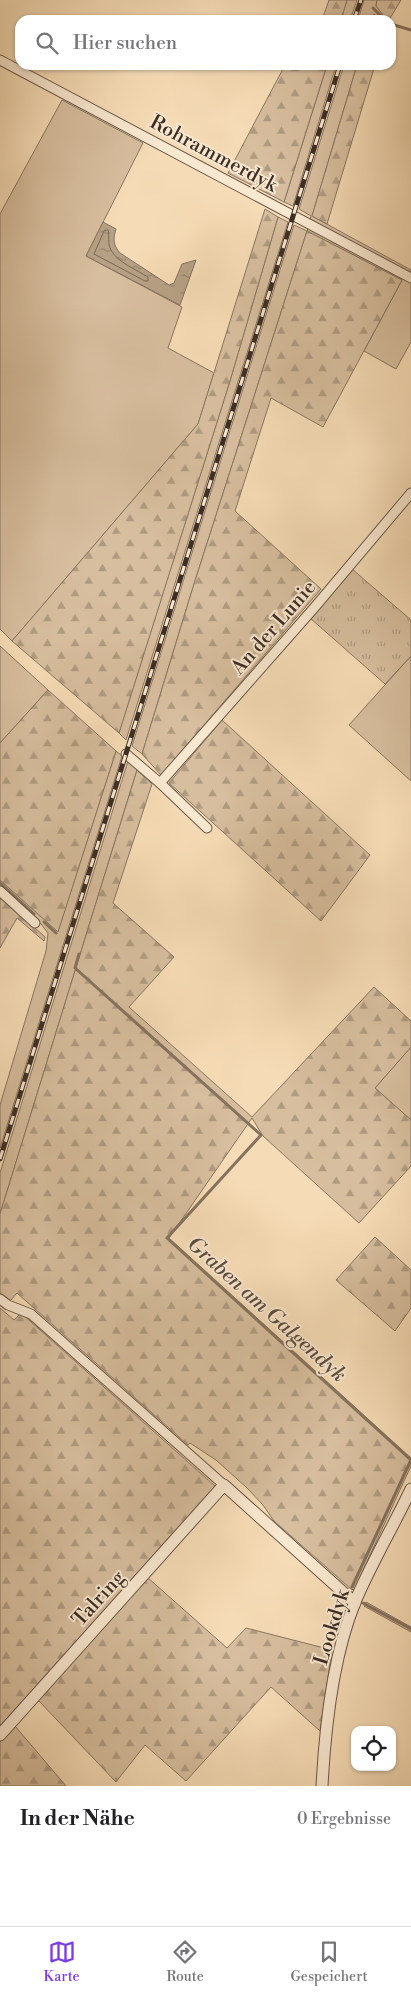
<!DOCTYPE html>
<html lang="de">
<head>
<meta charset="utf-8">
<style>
  body { margin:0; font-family:"Libre Bodoni",serif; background:#f6f6f6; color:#202124 }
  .controls { position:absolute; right:15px; bottom:15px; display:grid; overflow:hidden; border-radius:10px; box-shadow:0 1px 4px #0004 }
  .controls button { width:45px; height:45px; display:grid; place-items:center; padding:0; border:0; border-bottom:1px solid #e0e0e0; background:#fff; color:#202124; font:25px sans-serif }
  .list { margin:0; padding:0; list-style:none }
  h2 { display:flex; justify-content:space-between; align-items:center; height:65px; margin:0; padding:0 20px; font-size:21px }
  h2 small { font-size:16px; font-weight:400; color:#757577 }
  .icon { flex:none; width:28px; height:28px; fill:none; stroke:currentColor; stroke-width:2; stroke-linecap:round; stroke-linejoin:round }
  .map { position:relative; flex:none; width:411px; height:1786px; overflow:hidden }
  .search { position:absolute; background:#fff; box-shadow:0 1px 4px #0004; left:15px; right:15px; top:15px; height:55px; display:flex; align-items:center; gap:12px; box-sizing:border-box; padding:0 18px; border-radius:15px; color:#757577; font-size:19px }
  .sheet { height:140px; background:#fff }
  nav { display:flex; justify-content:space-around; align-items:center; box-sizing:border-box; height:70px; border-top:1px solid #e0e0e0; background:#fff; font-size:14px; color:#757577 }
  nav a { display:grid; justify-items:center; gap:2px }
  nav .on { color:#7c3aed }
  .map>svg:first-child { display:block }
</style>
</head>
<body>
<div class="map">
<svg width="411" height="1786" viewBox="0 0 411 1786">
  <defs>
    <pattern id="forest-firs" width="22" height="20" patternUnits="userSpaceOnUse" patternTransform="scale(1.25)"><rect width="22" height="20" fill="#d7be9e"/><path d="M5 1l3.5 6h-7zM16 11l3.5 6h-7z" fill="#b09b81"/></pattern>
    <pattern id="park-tufts" width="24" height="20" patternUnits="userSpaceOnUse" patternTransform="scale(1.25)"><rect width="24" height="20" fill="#d7be9e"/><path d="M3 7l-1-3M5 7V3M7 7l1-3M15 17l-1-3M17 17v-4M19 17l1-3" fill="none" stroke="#b09b81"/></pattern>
    <pattern id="water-ripples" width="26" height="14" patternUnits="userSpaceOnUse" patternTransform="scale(1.25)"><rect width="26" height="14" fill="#b7a185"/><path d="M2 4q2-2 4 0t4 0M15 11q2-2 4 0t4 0" fill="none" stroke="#96846d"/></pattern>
  </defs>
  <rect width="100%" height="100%" fill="#f6dcb6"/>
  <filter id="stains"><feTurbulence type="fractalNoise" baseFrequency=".004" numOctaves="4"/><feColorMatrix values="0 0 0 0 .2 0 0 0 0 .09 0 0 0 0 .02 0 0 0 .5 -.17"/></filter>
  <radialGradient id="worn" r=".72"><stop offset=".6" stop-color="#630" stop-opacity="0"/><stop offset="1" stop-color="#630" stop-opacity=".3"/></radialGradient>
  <g fill="#d7be9e" stroke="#8a7662">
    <path d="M347 0H357L350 20H341Z"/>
    <path d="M364 0H377L376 6 387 20H381L374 14 371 20H358Z"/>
    <path d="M327 65H336L293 206 284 202Z"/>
    <path d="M344 65H357L312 216 411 270V274L310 220 311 216 299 209Z"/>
    <path d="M62 100 143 143 86 256 182 307 168 348 214 373 198 424 12 641 0 629V214Z"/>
    <path d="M278 217 288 222 126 740 119 733 120 729 230 381Z"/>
    <path d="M294 225 307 231 309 225 411 281V342L396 369 364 351 402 280 307 231 194 584 142 754 132 746Z"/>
    <path d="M0 646 48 690 0 743Z"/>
    <path d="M411 656V781L349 725Z"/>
    <path d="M116 751 122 756 0 1148V1105L46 951 48 933 41 924 0 886V880L58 931Z"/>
    <path d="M128 761 137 770 0 1214V1173Z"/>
    <path d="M411 1047V1120L375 1088Z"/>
    <path d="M411 1460V1466L354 1590 351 1589Z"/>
    <path d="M366 1602 411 1627V1632L364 1606Z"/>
  </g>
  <g fill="url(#forest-firs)" stroke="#8a7662">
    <path d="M329 0H347L341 20H322Z"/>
    <path d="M377 0H401L389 20H387L376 6Z"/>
    <path d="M285 65H327L284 202 228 173Z"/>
    <path d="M357 65H375L327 224 312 216Z"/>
    <path d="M265 209 278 217 230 381 119 733 12 641 198 424Z"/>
    <path d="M307 231 402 280 323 427 271 398 235 511 321 589 161 775 142 754 194 584Z"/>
    <path d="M48 690 116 751 58 932 0 880V743Z"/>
    <path d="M222 720 370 855 321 921 169 783Z"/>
    <path d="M137 770 152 784 113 903 174 957 129 1007 252 1117 374 987 411 1021V1047L375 1088 411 1120V1166L359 1223 263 1136 252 1118 169 1238 411 1458 351 1589 274 1521 263 1505 247 1488 216 1460 190 1443 188 1445 17 1293 10 1301 0 1293V1214Z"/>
    <path d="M0 896 45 937 44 941 17 918 0 948Z"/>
    <path d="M375 1237 411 1270V1308L395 1331 336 1280Z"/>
    <path d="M0 1308 14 1320 21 1313 215 1486 0 1726Z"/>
    <path d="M147 1577 227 1648 246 1628 332 1650 320 1731 271 1687 186 1781 145 1745 116 1782 38 1700Z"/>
    <path d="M15 1726 66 1786H0V1742Z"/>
  </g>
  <path fill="url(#park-tufts)" stroke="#8a7662" d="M352 569 411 620V656L385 684 310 618Z"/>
  <path fill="url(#water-ripples)" stroke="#86735f" d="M103 222 116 229C113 239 113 245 120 253L169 285 174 283 182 264 196 260 180 305 86 256Z"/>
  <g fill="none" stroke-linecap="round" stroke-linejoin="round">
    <path stroke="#7a6856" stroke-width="1" d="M108 230C110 236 107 243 111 250 117 262 137 270 148 277V281H145L94 254 104 231Z"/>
    <g stroke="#86735f" stroke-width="3">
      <path d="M373 8 385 20"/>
      <path d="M391 24 411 30"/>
      <path d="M0 883 34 914"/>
      <path d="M44 922 56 933"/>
      <path d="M79 954 75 968 261 1135 167 1238 411 1460 352 1587"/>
      <path d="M363 1603 411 1629"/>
    </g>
    <g stroke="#6b5a4a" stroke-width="11">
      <g id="minor">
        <path d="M0 60 411 278"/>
        <path d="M126 754 160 783 207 828"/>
        <path d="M160 783 314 608 411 493"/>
        <path d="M0 891 35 923"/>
        <path d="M0 1299 8 1305 31 1314 224 1485"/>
      </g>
    </g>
    <g stroke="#6b5a4a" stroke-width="13">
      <g id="tertiary">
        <path d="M0 1735 224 1485 355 1603"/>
        <path d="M322 1786C325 1728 333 1656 355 1602 371 1564 393 1527 411 1489"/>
      </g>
    </g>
    <use href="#minor" stroke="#f9e8d0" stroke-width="9"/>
    <use href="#tertiary" stroke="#f9e8d0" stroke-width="11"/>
    <g stroke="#3d2e26" stroke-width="5">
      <g id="rail">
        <path d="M354 20 361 0"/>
        <path d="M0 1159 340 65"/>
      </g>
    </g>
    <use href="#rail" stroke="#f9e8d0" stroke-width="3" stroke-dasharray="9" stroke-linecap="butt"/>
  </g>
  <g text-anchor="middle" stroke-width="4" stroke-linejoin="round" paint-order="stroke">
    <g font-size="20" fill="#3d2e26" stroke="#f9e8d0">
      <text transform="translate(214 153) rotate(28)" y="7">Rohrammerdyk</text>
      <text transform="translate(273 627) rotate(-49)" y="7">An der Lunie</text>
      <text transform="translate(98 1598) rotate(-48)" y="7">Talring</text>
      <text transform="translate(331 1627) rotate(-73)" y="7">Lookdyk</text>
    </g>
    <g font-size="21" font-style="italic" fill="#5c4b3e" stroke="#f9e8d0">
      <text transform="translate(267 1309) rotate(42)" y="7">Graben am Galgendyk</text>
    </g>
  </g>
  <rect width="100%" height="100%" filter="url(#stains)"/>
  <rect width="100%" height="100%" fill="url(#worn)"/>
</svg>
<div class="controls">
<button><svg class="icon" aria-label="locate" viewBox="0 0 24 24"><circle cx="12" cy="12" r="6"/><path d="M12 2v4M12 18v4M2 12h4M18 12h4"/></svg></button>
</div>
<div class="search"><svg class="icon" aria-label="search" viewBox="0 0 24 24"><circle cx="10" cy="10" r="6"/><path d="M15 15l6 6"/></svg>Hier suchen</div>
</div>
<section class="sheet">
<h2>In der Nähe<small>0 Ergebnisse</small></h2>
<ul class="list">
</ul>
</section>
<nav>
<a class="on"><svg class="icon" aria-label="map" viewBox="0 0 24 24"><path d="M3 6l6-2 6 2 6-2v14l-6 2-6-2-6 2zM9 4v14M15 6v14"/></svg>Karte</a>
<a><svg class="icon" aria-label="directions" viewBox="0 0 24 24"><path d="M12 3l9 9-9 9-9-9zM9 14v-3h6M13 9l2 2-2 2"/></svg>Route</a>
<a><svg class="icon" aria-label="saved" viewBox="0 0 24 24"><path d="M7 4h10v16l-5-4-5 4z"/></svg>Gespeichert</a>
</nav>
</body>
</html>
